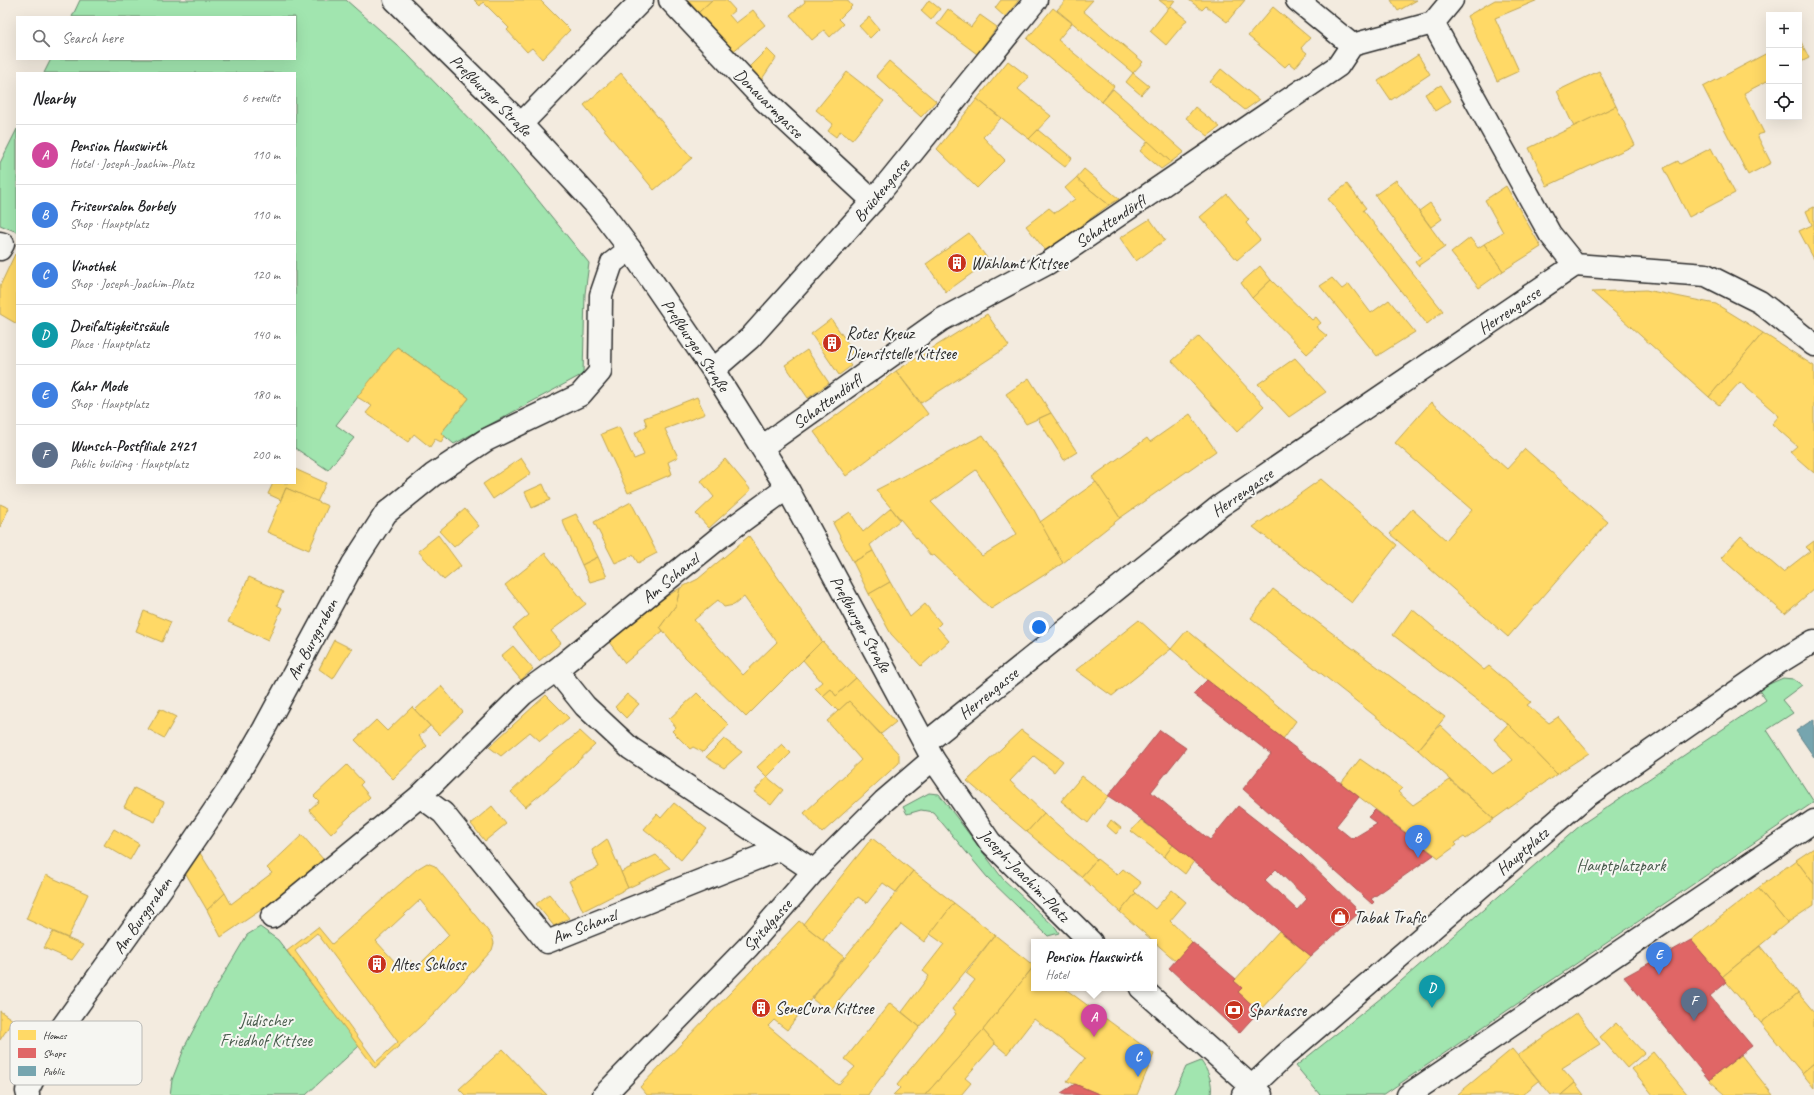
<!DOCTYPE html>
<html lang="en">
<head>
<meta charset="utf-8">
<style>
  body { margin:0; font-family:Caveat,sans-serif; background:#f2f2f2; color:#202124 }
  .controls { position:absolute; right:12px; top:12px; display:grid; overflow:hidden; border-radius:0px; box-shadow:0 4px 16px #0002 }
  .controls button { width:36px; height:36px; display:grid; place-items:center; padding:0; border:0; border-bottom:1px solid #e0e0e0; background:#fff; color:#202124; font:20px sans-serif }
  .you { position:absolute; left:1039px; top:627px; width:14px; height:14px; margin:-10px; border:3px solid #fff; border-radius:50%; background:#1a73e8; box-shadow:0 0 0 6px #1a73e833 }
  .badge { display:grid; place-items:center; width:26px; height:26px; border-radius:50%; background:#7c3aed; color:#fff; font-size:13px; font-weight:700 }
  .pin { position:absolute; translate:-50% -33px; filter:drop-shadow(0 1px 2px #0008) }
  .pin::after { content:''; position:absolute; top:21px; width:14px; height:12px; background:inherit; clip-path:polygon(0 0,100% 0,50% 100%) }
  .popup { position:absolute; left:1031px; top:939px; width:126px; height:52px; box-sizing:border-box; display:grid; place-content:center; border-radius:0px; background:#fff; filter:drop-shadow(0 1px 3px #0005); font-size:13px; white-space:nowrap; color:#757577 }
  .popup b { font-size:15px; color:#202124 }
  .popup::after { content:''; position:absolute; left:50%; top:100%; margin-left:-8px; border:8px solid transparent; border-top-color:#fff }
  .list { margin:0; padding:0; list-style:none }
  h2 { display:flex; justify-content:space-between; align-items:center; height:52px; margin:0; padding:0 16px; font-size:17px }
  h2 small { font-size:13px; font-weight:400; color:#757577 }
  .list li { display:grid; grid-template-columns:26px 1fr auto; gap:12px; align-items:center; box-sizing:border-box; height:60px; padding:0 16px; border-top:1px solid #e0e0e0 }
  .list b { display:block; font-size:15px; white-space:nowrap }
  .list p { margin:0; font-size:13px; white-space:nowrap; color:#757577 }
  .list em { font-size:13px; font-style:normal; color:#757577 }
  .icon { flex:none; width:22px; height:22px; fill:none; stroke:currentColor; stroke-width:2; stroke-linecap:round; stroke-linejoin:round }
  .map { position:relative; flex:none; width:1814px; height:1095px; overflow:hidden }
  .search { position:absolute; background:#fff; box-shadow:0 4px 16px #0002; left:16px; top:16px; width:280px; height:44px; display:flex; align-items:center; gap:10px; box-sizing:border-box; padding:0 14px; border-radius:0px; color:#757577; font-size:15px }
  .panel { position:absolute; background:#fff; box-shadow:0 4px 16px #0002; left:16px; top:72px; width:280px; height:412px; border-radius:0px }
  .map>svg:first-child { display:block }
</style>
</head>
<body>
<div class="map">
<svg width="1814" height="1095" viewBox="0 0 1814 1095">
  <rect width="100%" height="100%" fill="#f3ebdf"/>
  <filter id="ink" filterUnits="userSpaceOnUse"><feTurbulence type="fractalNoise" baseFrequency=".025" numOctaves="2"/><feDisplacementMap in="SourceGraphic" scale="8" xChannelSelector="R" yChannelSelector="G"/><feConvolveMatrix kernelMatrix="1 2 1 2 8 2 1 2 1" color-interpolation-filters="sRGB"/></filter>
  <g filter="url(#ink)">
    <g fill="#a1e5af" stroke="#66886d">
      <path d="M80 0H346L405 52 483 132 589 263 585 294 583 374 454 444 441 433 469 398 397 347 336 425 354 438 328 470 295 448V73H44L51 59H295V17H72Z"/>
      <path d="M17 129V232L0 225V163Z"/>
      <path d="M1783 678 1793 679 1802 685 1782 700 1793 713 1767 730 1814 802 1383 1095H1320L1296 1066 1386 994 1582 824 1766 700 1758 689Z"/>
      <path d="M929 793 939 794 1003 879 1056 928 1059 933 1048 936 987 877 933 812 921 810 907 814 903 807Z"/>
      <path d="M260 927 278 940 359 1046 306 1095H170L172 1080 186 1044 215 989 247 935Z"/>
      <path d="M1201 1061C1208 1071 1213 1082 1211 1095H1173L1186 1067Z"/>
    </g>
    <g fill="#ffd966" stroke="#bfa554" fill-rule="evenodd">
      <path d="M474 0H540L570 30 542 59 532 48 527 52 507 30 509 28 483 2 480 6Z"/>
      <path d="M687 0H712L698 13Z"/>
      <path d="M712 0H726L735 10 729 15 736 23 753 10 765 25 731 53 698 13Z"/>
      <path d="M804 0H847L852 6 839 19 844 24 830 37 824 30 812 40 790 15 805 2Z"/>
      <path d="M929 0 940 9 931 20 921 11Z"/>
      <path d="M1001 0H1019L1005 17 995 8Z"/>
      <path d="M1066 0H1093L1083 11 1143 62 1133 73 1057 10Z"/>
      <path d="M1159 0H1175L1169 8Z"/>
      <path d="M1189 0H1245L1227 22 1206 6 1202 10Z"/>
      <path d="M1391 0H1417L1398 11Z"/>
      <path d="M1495 0H1538L1495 18 1519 71 1497 81 1467 16Z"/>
      <path d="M1170 6 1187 20 1166 45 1150 31Z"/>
      <path d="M1273 7 1310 38 1301 48 1307 53 1295 68 1289 63 1285 67 1248 36Z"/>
      <path d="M1053 8 1072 23 1058 40 1114 86 1102 102 1027 39Z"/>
      <path d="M948 9 971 27 980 15 997 27 977 54 937 24Z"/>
      <path d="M869 17 879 29 870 38 859 26Z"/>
      <path d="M1799 38 1809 58 1799 63Z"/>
      <path d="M767 49 776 58 760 82 747 69Z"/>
      <path d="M1769 52V80L1744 93 1764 133 1757 135 1771 163 1748 175 1703 87Z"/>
      <path d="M1418 55 1430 74 1391 100 1378 81Z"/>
      <path d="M889 61 936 101 921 117 876 76Z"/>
      <path d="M1008 61 1029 77 1018 89 1051 116 1029 139 977 99Z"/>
      <path d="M1221 69 1259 100 1245 110 1210 82Z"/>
      <path d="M1599 71 1616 106 1574 127 1557 91Z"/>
      <path d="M847 72 884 101 852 140 840 131 836 137 828 131 833 124 816 110Z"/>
      <path d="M621 73 692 158 654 190 584 105Z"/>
      <path d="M1133 73 1149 86 1141 95 1126 82Z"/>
      <path d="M1441 85 1451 101 1435 111 1425 94Z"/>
      <path d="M1113 89 1184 152 1171 162 1102 102Z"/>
      <path d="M977 99 1001 118 983 137 1005 160 977 188 937 149Z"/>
      <path d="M1616 106 1635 145 1547 186 1529 148Z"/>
      <path d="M1195 107 1220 127 1208 136 1186 118Z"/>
      <path d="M1038 130 1072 158 1065 167 1029 139Z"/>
      <path d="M1148 141 1171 162 1161 169 1140 151Z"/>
      <path d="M1711 148 1735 193 1689 217 1664 168 1678 161 1680 164Z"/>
      <path d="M1084 169 1119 199 1109 205 1076 178Z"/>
      <path d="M1076 178 1109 205 1046 251 1026 226 1049 208 1055 213 1075 199 1065 188Z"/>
      <path d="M1396 180 1445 247 1418 266 1415 262 1421 257 1375 195Z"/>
      <path d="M1347 184 1366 208 1363 210 1443 311 1427 324 1328 199Z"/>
      <path d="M1506 186 1541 247 1503 271 1484 244 1503 232 1485 200Z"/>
      <path d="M1227 194 1249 220 1246 223 1260 240 1237 260 1200 217Z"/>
      <path d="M1430 203 1442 219 1431 227 1419 211Z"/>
      <path d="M1814 207V259L1799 231 1812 225 1806 211Z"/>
      <path d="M1150 219 1165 240 1136 261 1120 238Z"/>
      <path d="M969 233 989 261 946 292 926 264Z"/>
      <path d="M1470 238 1478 248 1484 244 1503 271 1479 288 1451 253Z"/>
      <path d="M15 254 17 255V324L0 314V286Z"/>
      <path d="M1260 266 1271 280 1252 298 1241 283Z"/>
      <path d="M1332 278 1342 289 1349 284 1371 313 1389 300 1415 332 1377 356 1320 286Z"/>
      <path d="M1271 280 1312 320 1316 317 1321 323 1316 327 1327 336 1307 354 1252 298Z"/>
      <path d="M1646 290 1716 304 1763 333 1709 397 1592 292Z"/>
      <path d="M987 314 1009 346 921 403 896 371Z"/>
      <path d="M831 319 854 352 845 358 851 366 839 375 811 334Z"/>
      <path d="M1763 333 1814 366V473L1790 452 1797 446 1772 424 1779 416 1740 382 1719 405 1709 397Z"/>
      <path d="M1199 336 1264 406 1237 432 1172 361Z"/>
      <path d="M397 347 469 398 441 433 445 436 441 442 435 439 430 447 414 434 408 442 366 413 372 406 357 397Z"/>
      <path d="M807 350 829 383 808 398 785 365Z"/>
      <path d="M1295 358 1326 392 1289 417 1258 384Z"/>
      <path d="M896 371 928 414 846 476 814 432Z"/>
      <path d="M1029 378 1051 413 1026 424 1006 394Z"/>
      <path d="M697 397 705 414 665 429 678 457 668 462 672 474 628 493 601 434 619 427 634 459 644 455 635 433 647 426 644 418Z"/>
      <path d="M1431 402 1507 469 1525 449 1608 522 1508 637 1390 534 1412 509 1446 540 1472 510 1395 443Z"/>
      <path d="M1051 413 1077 452 1064 460 1038 419Z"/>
      <path d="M1190 414 1216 451 1120 518 1092 477 1147 438 1150 442Z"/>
      <path d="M983 435 1034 510 1063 563 991 609 934 555 931 556 876 490ZM976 470 1017 534 982 556 931 502Z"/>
      <path d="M521 458 531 473 493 499 483 484Z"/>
      <path d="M725 459 751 490 709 528 696 514 714 497 701 481Z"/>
      <path d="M295 469 326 483 317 502 286 488 281 500 268 494 273 483H295Z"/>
      <path d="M1321 479 1397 545 1352 603 1253 527Z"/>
      <path d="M1096 482 1120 518 1063 563 1040 522Z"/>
      <path d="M543 484 550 500 532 508 525 492Z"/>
      <path d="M286 488 328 506 309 550 267 532Z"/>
      <path d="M631 502 657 553 638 563 633 555 615 563 594 522Z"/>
      <path d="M0 504 9 508 0 527Z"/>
      <path d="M891 508 900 520 870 545 873 551 853 562 833 523 850 512 863 532Z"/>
      <path d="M465 509 479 526 454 547 439 531Z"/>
      <path d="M576 514 598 557 582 565 562 520Z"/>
      <path d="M438 535 461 566 444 580 418 551Z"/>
      <path d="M749 536 822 641 746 717 684 656 660 627 676 605 680 588 698 579ZM744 597 777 642 743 675 694 620 718 600 724 607 734 605Z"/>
      <path d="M1741 536 1783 572 1810 551 1806 547 1814 541V589L1785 614 1721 558Z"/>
      <path d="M873 551 890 582 869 594 853 562Z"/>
      <path d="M545 553 586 604 551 631 561 643 539 661 513 628 529 615 505 585Z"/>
      <path d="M598 557 607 577 590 582 582 565Z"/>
      <path d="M249 577 283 592 277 605 282 608 268 640 228 622Z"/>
      <path d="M890 582 910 617 925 604 941 623 937 627 949 641 921 666 891 634 869 594Z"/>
      <path d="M680 588 676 605 660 627 663 631 625 663 609 642 661 600Z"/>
      <path d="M1273 589 1445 717 1418 750 1251 618Z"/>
      <path d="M1412 609 1484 670 1489 666 1531 702 1527 705 1549 723 1558 717 1589 753 1557 774 1508 724 1393 635Z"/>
      <path d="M144 611 171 622 162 642 136 631Z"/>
      <path d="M1139 620 1171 649 1112 696 1076 670Z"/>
      <path d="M1187 630 1296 721 1283 739 1207 680 1171 649Z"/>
      <path d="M334 640 352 649 333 679 319 669Z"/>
      <path d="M822 641 856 678 836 696 831 689 823 696 815 688 822 682 803 660Z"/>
      <path d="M513 646 533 669 521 680 501 656Z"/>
      <path d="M856 678 896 722 881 734 849 701 838 711 823 696 831 689 836 696Z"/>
      <path d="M441 686 463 712 439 735 415 710Z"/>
      <path d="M697 693 729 725 703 752 693 747 690 749 672 731 676 727 669 719Z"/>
      <path d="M627 694 639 704 626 718 615 707Z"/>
      <path d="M546 695 569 718 540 741 530 732 501 756 489 747Z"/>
      <path d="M849 701 899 754V763L822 833 804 813 861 760 827 721Z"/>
      <path d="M412 707 430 726 419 736 427 746 393 779 355 740 376 720 387 731Z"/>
      <path d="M160 709 176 717 164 738 148 729Z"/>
      <path d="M1508 724 1557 774 1494 819 1418 750 1440 725 1492 774 1513 760 1494 739Z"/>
      <path d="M1021 730 1063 761 1054 772 1034 756 1010 781 1044 813 1027 832 967 781Z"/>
      <path d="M580 731 595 745 557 781 525 807 511 792 548 757Z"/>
      <path d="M724 739 742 752 724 768 706 757Z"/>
      <path d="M782 744 791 753 767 777 757 767Z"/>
      <path d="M1360 759 1402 788 1398 792 1413 805 1450 780 1494 819 1466 839 1464 837 1455 843 1457 845 1439 858 1341 783Z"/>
      <path d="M347 765 363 782 360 785 370 797 331 834 309 810 319 801 314 796Z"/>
      <path d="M1082 776 1108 796 1088 823 1061 801Z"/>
      <path d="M767 777 783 790 771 805 754 792Z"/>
      <path d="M134 788 164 802 155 822 124 807Z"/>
      <path d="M674 803 707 829 681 860 644 829 657 814 661 818Z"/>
      <path d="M492 806 506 824 485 841 471 824Z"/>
      <path d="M1044 813 1097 859 1081 877 1027 832Z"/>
      <path d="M1111 820 1121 828 1116 834 1107 826Z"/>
      <path d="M1141 820 1173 845 1164 857 1131 831Z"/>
      <path d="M114 829 139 844 130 860 104 845Z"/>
      <path d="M302 835 323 859 286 893 221 937 207 910 225 893 231 904 272 873 267 868Z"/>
      <path d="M872 838 913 871 896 892 883 883 867 903 858 897 823 940 803 924Z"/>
      <path d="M607 839 628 888 583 911 569 881 599 867 592 850Z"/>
      <path d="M1173 845 1194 861 1185 874 1164 857Z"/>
      <path d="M1814 848V884L1796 860Z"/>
      <path d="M200 853 225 893 207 910 186 874Z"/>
      <path d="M656 855 670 868 628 888 621 872Z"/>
      <path d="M1097 859 1117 875 1123 869 1141 883 1134 891 1136 893 1120 912 1081 877Z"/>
      <path d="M1796 860 1814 884V905L1787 923 1758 888Z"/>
      <path d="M427 863 435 866 492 936 494 943 492 950 433 1015 375 1068 287 951 318 927 332 944 417 869ZM420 900 449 935 417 967 411 961 403 960 395 962 376 941ZM317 933 398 1042 376 1062 295 951Z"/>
      <path d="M913 871 954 903 924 942 901 924 829 1012 812 999Z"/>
      <path d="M46 875 88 894 68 938 26 919Z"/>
      <path d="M1758 888 1787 923 1722 977 1691 940Z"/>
      <path d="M1172 890 1186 902 1170 921 1192 942 1176 961 1120 912 1136 893 1155 909Z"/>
      <path d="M549 894 569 918 554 926 536 904Z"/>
      <path d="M954 903 995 935 920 1027 902 1012 929 976 923 971 944 944 930 934Z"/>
      <path d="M799 921 844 957 787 1030 774 1020 768 1026 838 1085 855 1067 845 1059 890 1003 920 1027 869 1093 868 1095H647L640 1087Z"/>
      <path d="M1279 931 1311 956 1259 1011 1238 992 1242 988 1234 981Z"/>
      <path d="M53 932 83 945 72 960 44 948Z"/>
      <path d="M995 935 1034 966 983 1030 925 1095H893L900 1088 897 1085 956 1014 952 1009 975 980 966 973Z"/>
      <path d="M1760 946 1798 993 1761 1023 1722 977Z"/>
      <path d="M1034 966V988H1064L1154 1054 1137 1095H1101L1067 1081 1085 1058 1034 1019 1007 1054 995 1044 983 1030Z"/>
      <path d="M1798 993 1814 1012V1063L1802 1073 1761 1023Z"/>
      <path d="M0 1011 13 1020 0 1040Z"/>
      <path d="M1577 1013 1600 1044 1562 1068 1575 1083 1561 1095H1551L1518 1055Z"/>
      <path d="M1616 1023 1644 1053 1627 1068 1600 1037Z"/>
      <path d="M983 1030 995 1044 965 1078 971 1083 961 1095H925Z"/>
      <path d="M503 1049 547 1095H465L459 1089Z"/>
      <path d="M1512 1049 1539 1081 1522 1095H1460L1458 1094Z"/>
      <path d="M1653 1052 1688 1095H1653L1632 1069Z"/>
      <path d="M1741 1055 1773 1095H1726L1709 1080Z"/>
      <path d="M1814 1063V1088L1802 1073Z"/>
      <path d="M1575 1083 1584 1095H1561Z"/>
    </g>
    <g fill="#e06666" stroke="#aa5454" fill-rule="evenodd">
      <path d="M1207 680 1359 797 1336 826 1352 839 1377 824 1368 817 1375 810 1434 855 1371 899 1374 902 1372 904 1243 789 1271 754 1193 694Z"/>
      <path d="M1160 730 1186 748 1151 792 1210 840 1238 806 1302 856 1360 912 1311 956 1131 811 1108 796ZM1276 869 1307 899 1297 910 1265 880Z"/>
      <path d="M1691 940 1727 982 1710 996 1752 1046 1709 1080 1624 977Z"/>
      <path d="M1192 942 1236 979 1234 981 1242 988 1238 992 1259 1011 1239 1033 1169 968Z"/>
      <path d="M1075 1084 1101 1095H1065L1061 1093Z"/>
    </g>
    <path fill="#76a5af" stroke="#608087" d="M1814 719V757L1796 731Z"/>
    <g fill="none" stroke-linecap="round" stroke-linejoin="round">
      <g stroke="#2b2b2b" stroke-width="25">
        <g id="minor">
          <path d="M395 0 521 124 597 206 630 249 713 370 787 488 933 759 990 842 1091 942"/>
          <path d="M670 0 764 100 873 201"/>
          <path d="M1297 0 1352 45"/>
          <path d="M1433 23 1550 234 1575 265 1706 275 1760 302 1814 345"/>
          <path d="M521 124 642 0"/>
          <path d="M0 243 3 244 0 249"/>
          <path d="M713 370 750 338 873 201 1036 0"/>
          <path d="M762 447 941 320 1048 263 1338 66 1352 45 1433 23 1452 0"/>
          <path d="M556 670 585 706 630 748 814 871"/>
          <path d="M926 743 1220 506 1575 265"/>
          <path d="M420 796 443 813 547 942 780 849"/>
          <path d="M272 917 420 796 523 694 556 670 720 537 787 488"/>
          <path d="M1141 988 1261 1095"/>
          <path d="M28 1095 27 1091 53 1040 163 886 231 786 264 729 353 564 386 513 433 475 486 440 580 395 600 372 601 295 612 263 630 249"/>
          <path d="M604 1095 748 947 814 871 884 801 933 759"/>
          <path d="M1408 1095 1814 821"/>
        </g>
      </g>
      <g stroke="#2b2b2b" stroke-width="25">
        <path id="tertiary" d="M1243 1095 1284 1056 1585 797 1778 663 1814 641"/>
      </g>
      <use href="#minor" stroke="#f6f6f2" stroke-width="22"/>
      <use href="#tertiary" stroke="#f6f6f2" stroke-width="22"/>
    </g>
  </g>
  <defs>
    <g id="building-disc" transform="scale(1)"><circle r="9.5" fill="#c8321e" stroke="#f6f6f2"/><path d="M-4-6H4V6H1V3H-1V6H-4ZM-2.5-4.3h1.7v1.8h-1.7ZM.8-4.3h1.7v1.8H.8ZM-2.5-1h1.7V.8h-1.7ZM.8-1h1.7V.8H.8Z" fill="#fff"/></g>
    <g id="shop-disc" transform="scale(1)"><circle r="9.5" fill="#c8321e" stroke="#f6f6f2"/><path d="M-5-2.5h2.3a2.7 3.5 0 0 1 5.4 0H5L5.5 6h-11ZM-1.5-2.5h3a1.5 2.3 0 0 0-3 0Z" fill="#fff"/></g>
    <g id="bank-disc" transform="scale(1)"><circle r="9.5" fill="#c8321e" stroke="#f6f6f2"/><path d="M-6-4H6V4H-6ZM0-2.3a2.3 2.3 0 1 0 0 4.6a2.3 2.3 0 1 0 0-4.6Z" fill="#fff"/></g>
  </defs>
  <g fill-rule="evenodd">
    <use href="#building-disc" x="957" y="263"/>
    <use href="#building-disc" x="832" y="343"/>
    <use href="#shop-disc" x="1340" y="917"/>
    <use href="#building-disc" x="377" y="964"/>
    <use href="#building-disc" x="761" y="1008"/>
    <use href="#bank-disc" x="1234" y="1010"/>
  </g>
  <g text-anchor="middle" stroke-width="4" stroke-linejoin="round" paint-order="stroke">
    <g font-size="17" fill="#2b2b2b" stroke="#f6f6f2">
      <text transform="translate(491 95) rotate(45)" y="6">Preßburger Straße</text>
      <text transform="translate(769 103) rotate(45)" y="6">Donauarmgasse</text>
      <text transform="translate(881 190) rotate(-50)" y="6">Brückengasse</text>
      <text transform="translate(1110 221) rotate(-34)" y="6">Schattendörfl</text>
      <text transform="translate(1509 310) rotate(-34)" y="6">Herrengasse</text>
      <text transform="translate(696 345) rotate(56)" y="6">Preßburger Straße</text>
      <text transform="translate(827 401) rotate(-36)" y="6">Schattendörfl</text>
      <text transform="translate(1242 492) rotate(-35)" y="6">Herrengasse</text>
      <text transform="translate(670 578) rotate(-39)" y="6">Am Schanzl</text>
      <text transform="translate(861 624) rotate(61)" y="6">Preßburger Straße</text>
      <text transform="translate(312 639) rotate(-62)" y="6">Am Burggraben</text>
      <text transform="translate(988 693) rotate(-39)" y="6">Herrengasse</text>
      <text transform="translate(1522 851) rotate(-41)" y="6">Hauptplatz</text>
      <text transform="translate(1025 875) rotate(46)" y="6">Joseph-Joachim-Platz</text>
      <text transform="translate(142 915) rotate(-55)" y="6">Am Burggraben</text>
      <text transform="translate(767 925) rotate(-48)" y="6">Spitalgasse</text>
      <text transform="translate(584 926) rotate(-21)" y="6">Am Schanzl</text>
    </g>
    <g font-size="17" fill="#2b2b2b" stroke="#f6f6f2" text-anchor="start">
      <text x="971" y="269">Wählamt Kittsee</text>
      <text x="846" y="339">Rotes Kreuz<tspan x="846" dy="20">Dienststelle Kittsee</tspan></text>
      <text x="1354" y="923">Tabak Trafic</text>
      <text x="391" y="970">Altes Schloss</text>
      <text x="775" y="1014">SeneCura Kittsee</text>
      <text x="1248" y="1016">Sparkasse</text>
    </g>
    <g font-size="17" fill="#485a4c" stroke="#f6f6f2">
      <text x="1621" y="871">Hauptplatzpark</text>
      <text x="266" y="1026">Jüdischer<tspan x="266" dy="20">Friedhof Kittsee</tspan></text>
    </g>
  </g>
  <rect x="10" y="1021" width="132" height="64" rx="6" fill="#f6f6f2" stroke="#b9b9b6" stroke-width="1"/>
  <rect x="18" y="1030" width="18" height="10" fill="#ffd966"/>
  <rect x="18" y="1048" width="18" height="10" fill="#e06666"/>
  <rect x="18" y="1066" width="18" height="10" fill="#76a5af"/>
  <g font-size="11" fill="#2b2b2b">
    <text x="43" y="1039">Homes</text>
    <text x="43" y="1057">Shops</text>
    <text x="43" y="1075">Public</text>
  </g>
</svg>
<div class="controls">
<button>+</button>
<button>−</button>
<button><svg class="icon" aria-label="locate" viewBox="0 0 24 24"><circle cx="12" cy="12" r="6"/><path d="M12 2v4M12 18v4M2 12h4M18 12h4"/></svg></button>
</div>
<div class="you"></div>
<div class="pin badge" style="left:1094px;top:1037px;background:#d1479c">A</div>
<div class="popup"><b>Pension Hauswirth</b>Hotel</div>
<div class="pin badge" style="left:1418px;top:858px;background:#3f7fe0">B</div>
<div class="pin badge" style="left:1138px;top:1077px;background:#3f7fe0">C</div>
<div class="pin badge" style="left:1432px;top:1008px;background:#0f9aa8">D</div>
<div class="pin badge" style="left:1659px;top:975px;background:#3f7fe0">E</div>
<div class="pin badge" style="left:1694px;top:1021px;background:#5c6f8a">F</div>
<div class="search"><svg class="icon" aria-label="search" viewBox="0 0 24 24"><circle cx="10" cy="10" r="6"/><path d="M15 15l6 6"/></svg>Search here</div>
<section class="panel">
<h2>Nearby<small>6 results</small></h2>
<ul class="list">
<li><span class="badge" style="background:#d1479c">A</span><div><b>Pension Hauswirth</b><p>Hotel · Joseph-Joachim-Platz</p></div><em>110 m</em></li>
<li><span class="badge" style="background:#3f7fe0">B</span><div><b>Friseursalon Borbely</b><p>Shop · Hauptplatz</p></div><em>110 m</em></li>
<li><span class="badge" style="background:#3f7fe0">C</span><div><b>Vinothek</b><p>Shop · Joseph-Joachim-Platz</p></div><em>120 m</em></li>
<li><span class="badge" style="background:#0f9aa8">D</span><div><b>Dreifaltigkeitssäule</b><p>Place · Hauptplatz</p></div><em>140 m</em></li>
<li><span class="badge" style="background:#3f7fe0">E</span><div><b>Kahr Mode</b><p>Shop · Hauptplatz</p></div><em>180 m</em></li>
<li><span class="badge" style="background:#5c6f8a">F</span><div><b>Wunsch-Postfiliale 2421</b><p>Public building · Hauptplatz</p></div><em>200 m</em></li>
</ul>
</section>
</div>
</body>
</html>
